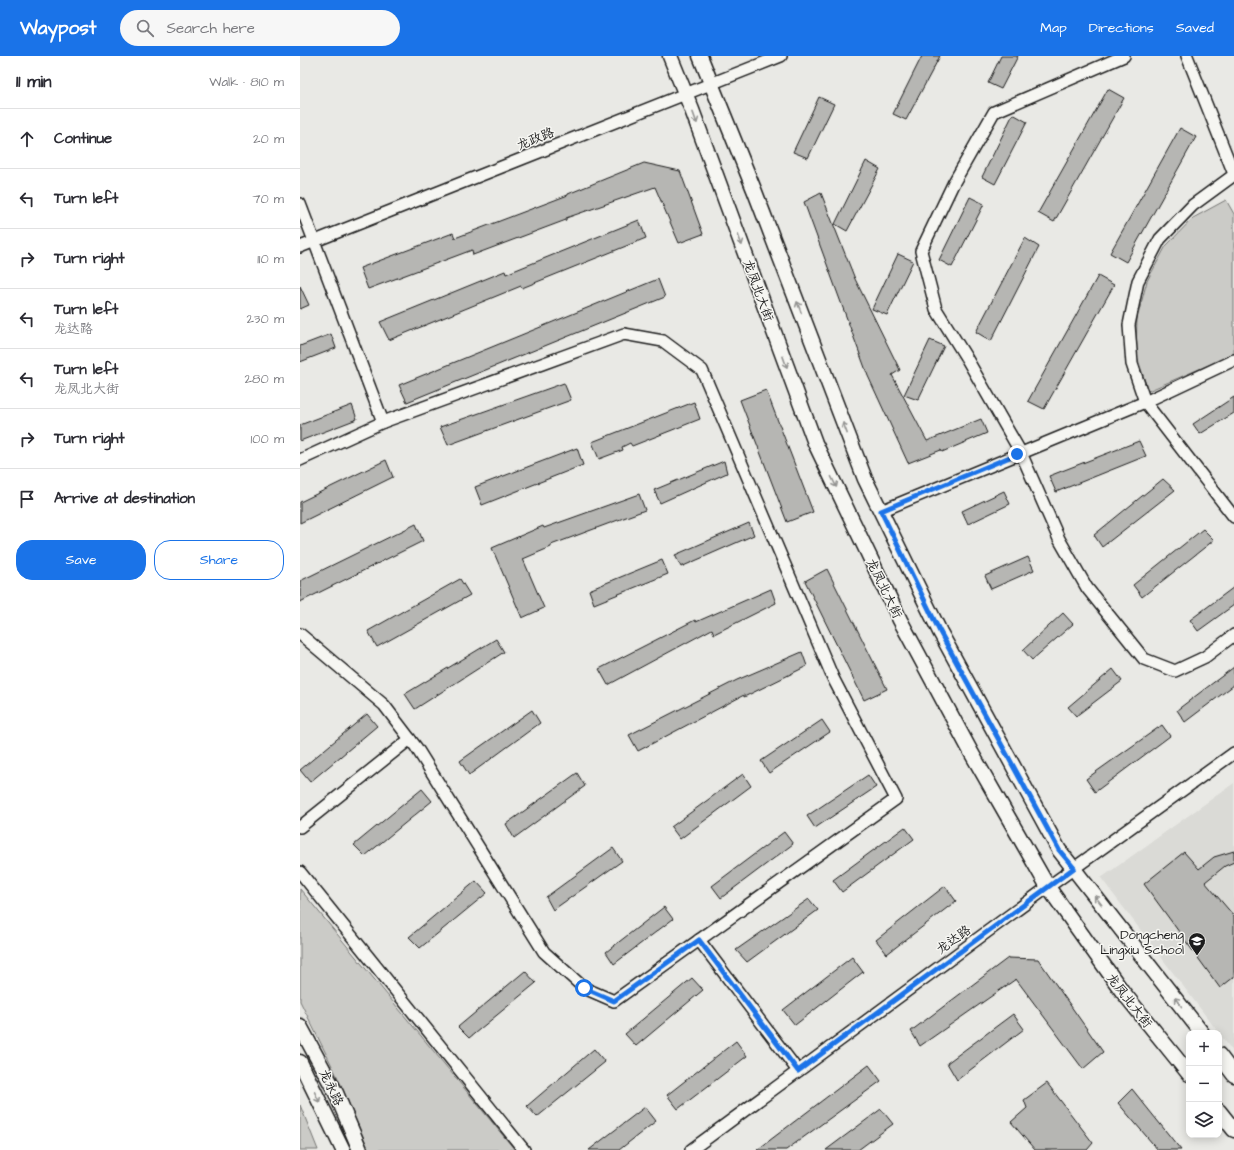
<!DOCTYPE html>
<html lang="en">
<head>
<meta charset="utf-8">
<style>
  body { margin:0; font-family:"Architects Daughter","LXGW WenKai TC",sans-serif; background:#f7f7f7; color:#2b2b33 }
  .controls { position:absolute; right:12px; bottom:12px; display:grid; overflow:hidden; border-radius:8px; box-shadow:0 2px 10px #0003 }
  .controls button { width:36px; height:36px; display:grid; place-items:center; padding:0; border:0; border-bottom:1px solid #e1e1e2; background:#fff; color:#2b2b33; font:20px sans-serif }
  .stop { position:absolute; width:12px; height:12px; margin:-9px; border:3px solid #1a73e8; border-radius:50%; background:#fff }
  .stop.end { background:#1a73e8; border-color:#fff; box-shadow:0 1px 4px #0008 }
  .list { margin:0; padding:0; list-style:none }
  h2 { display:flex; justify-content:space-between; align-items:center; height:52px; margin:0; padding:0 16px; font-size:17px }
  h2 small { font-size:13px; font-weight:400; color:#7c7c81 }
  .list li { display:grid; grid-template-columns:26px 1fr auto; gap:12px; align-items:center; box-sizing:border-box; height:60px; padding:0 16px; border-top:1px solid #e1e1e2 }
  .list b { display:block; font-size:15px; white-space:nowrap }
  .list p { margin:0; font-size:13px; white-space:nowrap; color:#7c7c81 }
  .list em { font-size:13px; font-style:normal; color:#7c7c81 }
  .actions { display:flex; gap:8px; padding:12px 16px }
  .actions a { flex:1; padding:9px 0; border:1px solid #1a73e8; border-radius:16px; text-align:center; font-size:14px; color:#1a73e8 }
  .actions .main { background:#1a73e8; color:#fff }
  .icon { flex:none; width:22px; height:22px; fill:none; stroke:currentColor; stroke-width:2; stroke-linecap:round; stroke-linejoin:round }
  .map { position:relative; flex:none; width:934px; height:1094px; overflow:hidden }
  header { display:flex; align-items:center; gap:24px; box-sizing:border-box; height:56px; padding:0 20px; background:#1a73e8; color:#fff }
  header strong { font-size:19px }
  nav { display:flex; gap:22px; margin-inline-start:auto; font-size:14px }
  .search { width:280px; height:36px; background:#f7f7f7; display:flex; align-items:center; gap:10px; box-sizing:border-box; padding:0 14px; border-radius:22px; color:#7c7c81; font-size:15px }
  main { display:flex }
  aside { flex:1; background:#fff }
  .map>svg:first-child { display:block }
</style>
</head>
<body>
<header>
<strong>Waypost</strong>
<div class="search"><svg class="icon" aria-label="search" viewBox="0 0 24 24"><circle cx="10" cy="10" r="6"/><path d="M15 15l6 6"/></svg>Search here</div>
<nav><a>Map</a><a>Directions</a><a>Saved</a></nav>
</header>
<main>
<aside>
<h2>11 min<small>Walk · 810 m</small></h2>
<ul class="list">
<li><svg class="icon" aria-label="ahead" viewBox="0 0 24 24"><path d="M12 20V5M6 11l6-6 6 6"/></svg><div><b>Continue</b></div><em>20 m</em></li>
<li><svg class="icon" aria-label="left" viewBox="0 0 24 24"><path d="M17 20v-9H6M10 6l-5 5 5 5"/></svg><div><b>Turn left</b></div><em>70 m</em></li>
<li><svg class="icon" aria-label="right" viewBox="0 0 24 24"><path d="M7 20v-9h11M14 6l5 5-5 5"/></svg><div><b>Turn right</b></div><em>110 m</em></li>
<li><svg class="icon" aria-label="left" viewBox="0 0 24 24"><path d="M17 20v-9H6M10 6l-5 5 5 5"/></svg><div><b>Turn left</b><p>龙达路</p></div><em>230 m</em></li>
<li><svg class="icon" aria-label="left" viewBox="0 0 24 24"><path d="M17 20v-9H6M10 6l-5 5 5 5"/></svg><div><b>Turn left</b><p>龙凤北大街</p></div><em>280 m</em></li>
<li><svg class="icon" aria-label="right" viewBox="0 0 24 24"><path d="M7 20v-9h11M14 6l5 5-5 5"/></svg><div><b>Turn right</b></div><em>100 m</em></li>
<li><svg class="icon" aria-label="arrive" viewBox="0 0 24 24"><path d="M6 21V4h12l-3 4 3 4H6"/></svg><div><b>Arrive at destination</b></div></li>
</ul>
<div class="actions"><a class="main">Save</a><a>Share</a></div>
</aside>
<div class="map">
<svg width="934" height="1094" viewBox="0 0 934 1094">
  <rect width="100%" height="100%" fill="#e9e9e5"/>
  <filter id="ink" filterUnits="userSpaceOnUse"><feTurbulence type="fractalNoise" baseFrequency=".025" numOctaves="2"/><feDisplacementMap in="SourceGraphic" scale="8" xChannelSelector="R" yChannelSelector="G"/><feConvolveMatrix kernelMatrix="1 2 1 2 8 2 1 2 1" color-interpolation-filters="sRGB"/></filter>
  <g filter="url(#ink)">
    <path fill="#dadad6" d="M934 727V997L801 822Z"/>
    <g fill="#cbcbc7" stroke="#747472">
      <path d="M926 144 934 158V298L848 335 836 297 837 263 847 225 866 190 893 162Z"/>
      <path d="M0 833 215 1094H69L37 1020 0 945Z"/>
      <path d="M0 1049 18 1094H0Z"/>
    </g>
    <g fill="#b6b6b3" stroke="#1c1c1c">
      <path d="M622 0H640L606 64 593 58Z"/>
      <path d="M701 0H718L701 33 688 27Z"/>
      <path d="M808 33 824 42 754 166 738 157Z"/>
      <path d="M519 41 534 48 508 102 493 96Z"/>
      <path d="M713 58 727 66 695 128 682 121Z"/>
      <path d="M880 72 896 81 826 206 810 197Z"/>
      <path d="M566 105 580 113 547 175 535 168Z"/>
      <path d="M344 107 380 115 403 178 379 187 355 131 266 162V164L173 199 172 194 68 233 60 212 153 177 155 182 268 139V138Z"/>
      <path d="M521 137 555 223 600 314 592 319 627 385 681 363 687 377 642 396 641 394 608 407 568 320 504 146Z"/>
      <path d="M670 141 684 148 652 211 639 204Z"/>
      <path d="M339 164 346 182 222 232 221 230 89 284 80 266 205 215 206 218Z"/>
      <path d="M725 182 739 191 691 285 676 276Z"/>
      <path d="M598 198 613 205 587 259 572 253Z"/>
      <path d="M798 220 814 229 744 353 728 345Z"/>
      <path d="M358 223 365 241 107 346 99 329Z"/>
      <path d="M0 230 9 249 0 253Z"/>
      <path d="M31 278 36 292 0 306V290Z"/>
      <path d="M630 284 644 290 618 344 604 339Z"/>
      <path d="M264 327 271 344 148 389 140 371Z"/>
      <path d="M466 334 513 456 487 466 440 344Z"/>
      <path d="M934 341V357L900 378 893 368Z"/>
      <path d="M394 346 400 363 332 390 330 387 322 391 323 394 299 403 292 386Z"/>
      <path d="M52 349 57 363 0 385V369Z"/>
      <path d="M839 385 846 400 756 436 749 420Z"/>
      <path d="M277 392 283 409 182 449 175 431Z"/>
      <path d="M86 404 93 421 0 467V446Z"/>
      <path d="M424 405 427 417 360 447 354 434Z"/>
      <path d="M863 423 875 434 802 491 794 479Z"/>
      <path d="M704 435 710 448 668 468 662 455Z"/>
      <path d="M339 438 345 454 251 489V491L223 503 244 552 222 562 192 492 243 470 244 472Z"/>
      <path d="M449 467 454 479 381 511 375 499Z"/>
      <path d="M116 468 123 485 0 546V525Z"/>
      <path d="M903 473 914 484 842 541 833 529Z"/>
      <path d="M728 501 734 514 691 533 685 520Z"/>
      <path d="M362 504 368 518 294 548 289 534Z"/>
      <path d="M527 513 587 633 564 644 505 525Z"/>
      <path d="M160 523 170 539 77 591 68 575Z"/>
      <path d="M934 531V549L898 575 890 564Z"/>
      <path d="M471 533 476 547 414 578 412 573 308 629 299 613 395 564 396 566Z"/>
      <path d="M763 557 773 568 732 604 723 594Z"/>
      <path d="M196 583 204 596 115 653 105 638Z"/>
      <path d="M502 596 507 610 444 641V639L338 695 329 679 437 624Z"/>
      <path d="M934 611V629L885 666 877 654Z"/>
      <path d="M813 613 822 625 776 660 768 651Z"/>
      <path d="M232 654 240 667 169 719 160 705Z"/>
      <path d="M67 658 77 670 10 726 0 714Z"/>
      <path d="M522 664 530 676 469 717 461 705Z"/>
      <path d="M862 669 870 680 795 736 786 723Z"/>
      <path d="M277 717 285 730 214 782 206 768Z"/>
      <path d="M443 718 451 730 380 783 371 771Z"/>
      <path d="M568 719 576 731 515 772 507 760Z"/>
      <path d="M122 733 132 745 65 800 54 789Z"/>
      <path d="M605 771 614 783 542 836 533 824Z"/>
      <path d="M484 776 493 788 421 842 412 830Z"/>
      <path d="M313 792 322 805 253 854 246 841Z"/>
      <path d="M934 795V806L925 810 905 826 934 860V921L920 932 844 828 884 796 899 813 914 801Z"/>
      <path d="M176 825 187 837 120 892 109 881Z"/>
      <path d="M645 830 656 845 587 898 576 884Z"/>
      <path d="M509 843 518 854 447 906 436 894Z"/>
      <path d="M364 851 373 863 314 908 306 896Z"/>
      <path d="M552 901 563 916 495 969 483 954Z"/>
      <path d="M708 902 738 903 803 996 783 1013 716 923 620 990 611 975Z"/>
      <path d="M225 915 236 927 169 982 158 971Z"/>
      <path d="M392 922 403 934 336 990 325 978Z"/>
      <path d="M713 958 724 973 657 1024 647 1007Z"/>
      <path d="M436 985 447 1000 378 1053 367 1039Z"/>
      <path d="M294 993 305 1006 237 1061 227 1050Z"/>
      <path d="M569 1009 581 1025 486 1094H457Z"/>
      <path d="M747 1027 793 1087 787 1094H735L711 1066 727 1052 724 1044Z"/>
      <path d="M832 1033 881 1094H858L818 1047Z"/>
      <path d="M345 1051 356 1065 319 1094H289Z"/>
      <path d="M581 1053 593 1068 558 1094H526Z"/>
    </g>
    <g fill="none" stroke-linecap="round" stroke-linejoin="round">
      <g stroke="#1c1c1c" stroke-width="14">
        <g id="minor">
          <path d="M824 0 694 56 653 128 621 195 636 253 667 303 721 397 759 483 787 532 844 603 875 615 905 601 934 579"/>
          <path d="M887 0 934 118"/>
          <path d="M934 119 893 149 860 183 838 225 829 269 832 308 845 346 934 461"/>
          <path d="M0 148 83 366"/>
          <path d="M0 191 481 0"/>
          <path d="M0 404 83 366 324 278 363 285 402 314 533 622 596 743 314 945 284 932 244 896 116 691 84 649 0 578"/>
          <path d="M581 455 845 346 934 304"/>
          <path d="M0 771 110 683"/>
          <path d="M0 816 224 1094"/>
          <path d="M399 884 498 1015"/>
          <path d="M391 1094 748 831 934 697"/>
        </g>
      </g>
      <g stroke="#1c1c1c" stroke-width="17">
        <g id="major">
          <path d="M370 0 392 54 515 387 600 564 672 698 748 831 822 935 889 1018"/>
          <path d="M400 0 455 136 565 423 640 576 759 794 902 977"/>
          <path d="M0 970 36 1037 60 1094"/>
          <path d="M919 999 934 1019"/>
          <path d="M0 1006 43 1094"/>
          <path d="M919 1055 934 1074"/>
        </g>
      </g>
      <use href="#minor" stroke="#f6f6f2" stroke-width="11"/>
      <use href="#major" stroke="#f6f6f2" stroke-width="14"/>
    </g>
    <defs><path id="oneway-shaft" d="M-6 0H5M1.5-3L5.5 0L1.5 3" fill="none" stroke-width="1.6" stroke-linecap="round" stroke-linejoin="round"/></defs>
    <g stroke="#949492">
      <use href="#oneway-shaft" transform="translate(395 62) rotate(70)"/>
      <use href="#oneway-shaft" transform="translate(440 184) rotate(70)"/>
      <use href="#oneway-shaft" transform="translate(499 251) rotate(-111)"/>
      <use href="#oneway-shaft" transform="translate(485 306) rotate(70)"/>
      <use href="#oneway-shaft" transform="translate(545 372) rotate(-111)"/>
      <use href="#oneway-shaft" transform="translate(534 426) rotate(64)"/>
      <use href="#oneway-shaft" transform="translate(798 844) rotate(-128)"/>
      <use href="#oneway-shaft" transform="translate(878 946) rotate(-128)"/>
      <use href="#oneway-shaft" transform="translate(17 1041) rotate(64)"/>
    </g>
  </g>
  <g fill="none" stroke-linecap="round" stroke-linejoin="round" filter="url(#ink)">
    <path stroke="#1a73e8" stroke-width="5" d="M284 932 314 945 399 884 498 1015 774 812 759 794 640 576 581 455 717 398"/>
  </g>
  <defs>
    <g id="school-pin" transform="scale(0.9)"><path d="M0 17L-7.5 6A9.5 9.5 0 1 1 7.5 6Z" fill="#1c1c1c" stroke="#f6f6f2"/><path d="M0-5L7-2L0 1L-7-2ZM-4 1L0 2.5L4 1V4Q0 6-4 4Z" fill="#fff"/></g>
  </defs>
  <g fill-rule="evenodd">
    <use href="#school-pin" x="897" y="885"/>
  </g>
  <g text-anchor="middle" stroke-width="3" stroke-linejoin="round" paint-order="stroke">
    <g font-size="13" fill="#1c1c1c" stroke="#f6f6f2">
      <text transform="translate(235 82) rotate(-22)" y="5">龙政路</text>
      <text transform="translate(459 234) rotate(70)" y="5">龙凤北大街</text>
      <text transform="translate(585 532) rotate(64)" y="5">龙凤北大街</text>
      <text transform="translate(653 883) rotate(-36)" y="5">龙达路</text>
      <text transform="translate(830 944) rotate(52)" y="5">龙凤北大街</text>
      <text transform="translate(32 1031) rotate(64)" y="5">龙永路</text>
    </g>
    <g font-size="13" fill="#1c1c1c" stroke="#f6f6f2" text-anchor="end">
      <text x="884" y="883">Dongcheng<tspan x="884" dy="15">Lingxiu School</tspan></text>
    </g>
  </g>
</svg>
<div class="controls">
<button>+</button>
<button>−</button>
<button><svg class="icon" aria-label="layers" viewBox="0 0 24 24"><path d="M12 4l9 5-9 5-9-5zM3 14l9 5 9-5"/></svg></button>
</div>
<div class="stop" style="left:284px;top:932px"></div>
<div class="stop end" style="left:717px;top:398px"></div>
</div>
</main>
</body>
</html>
